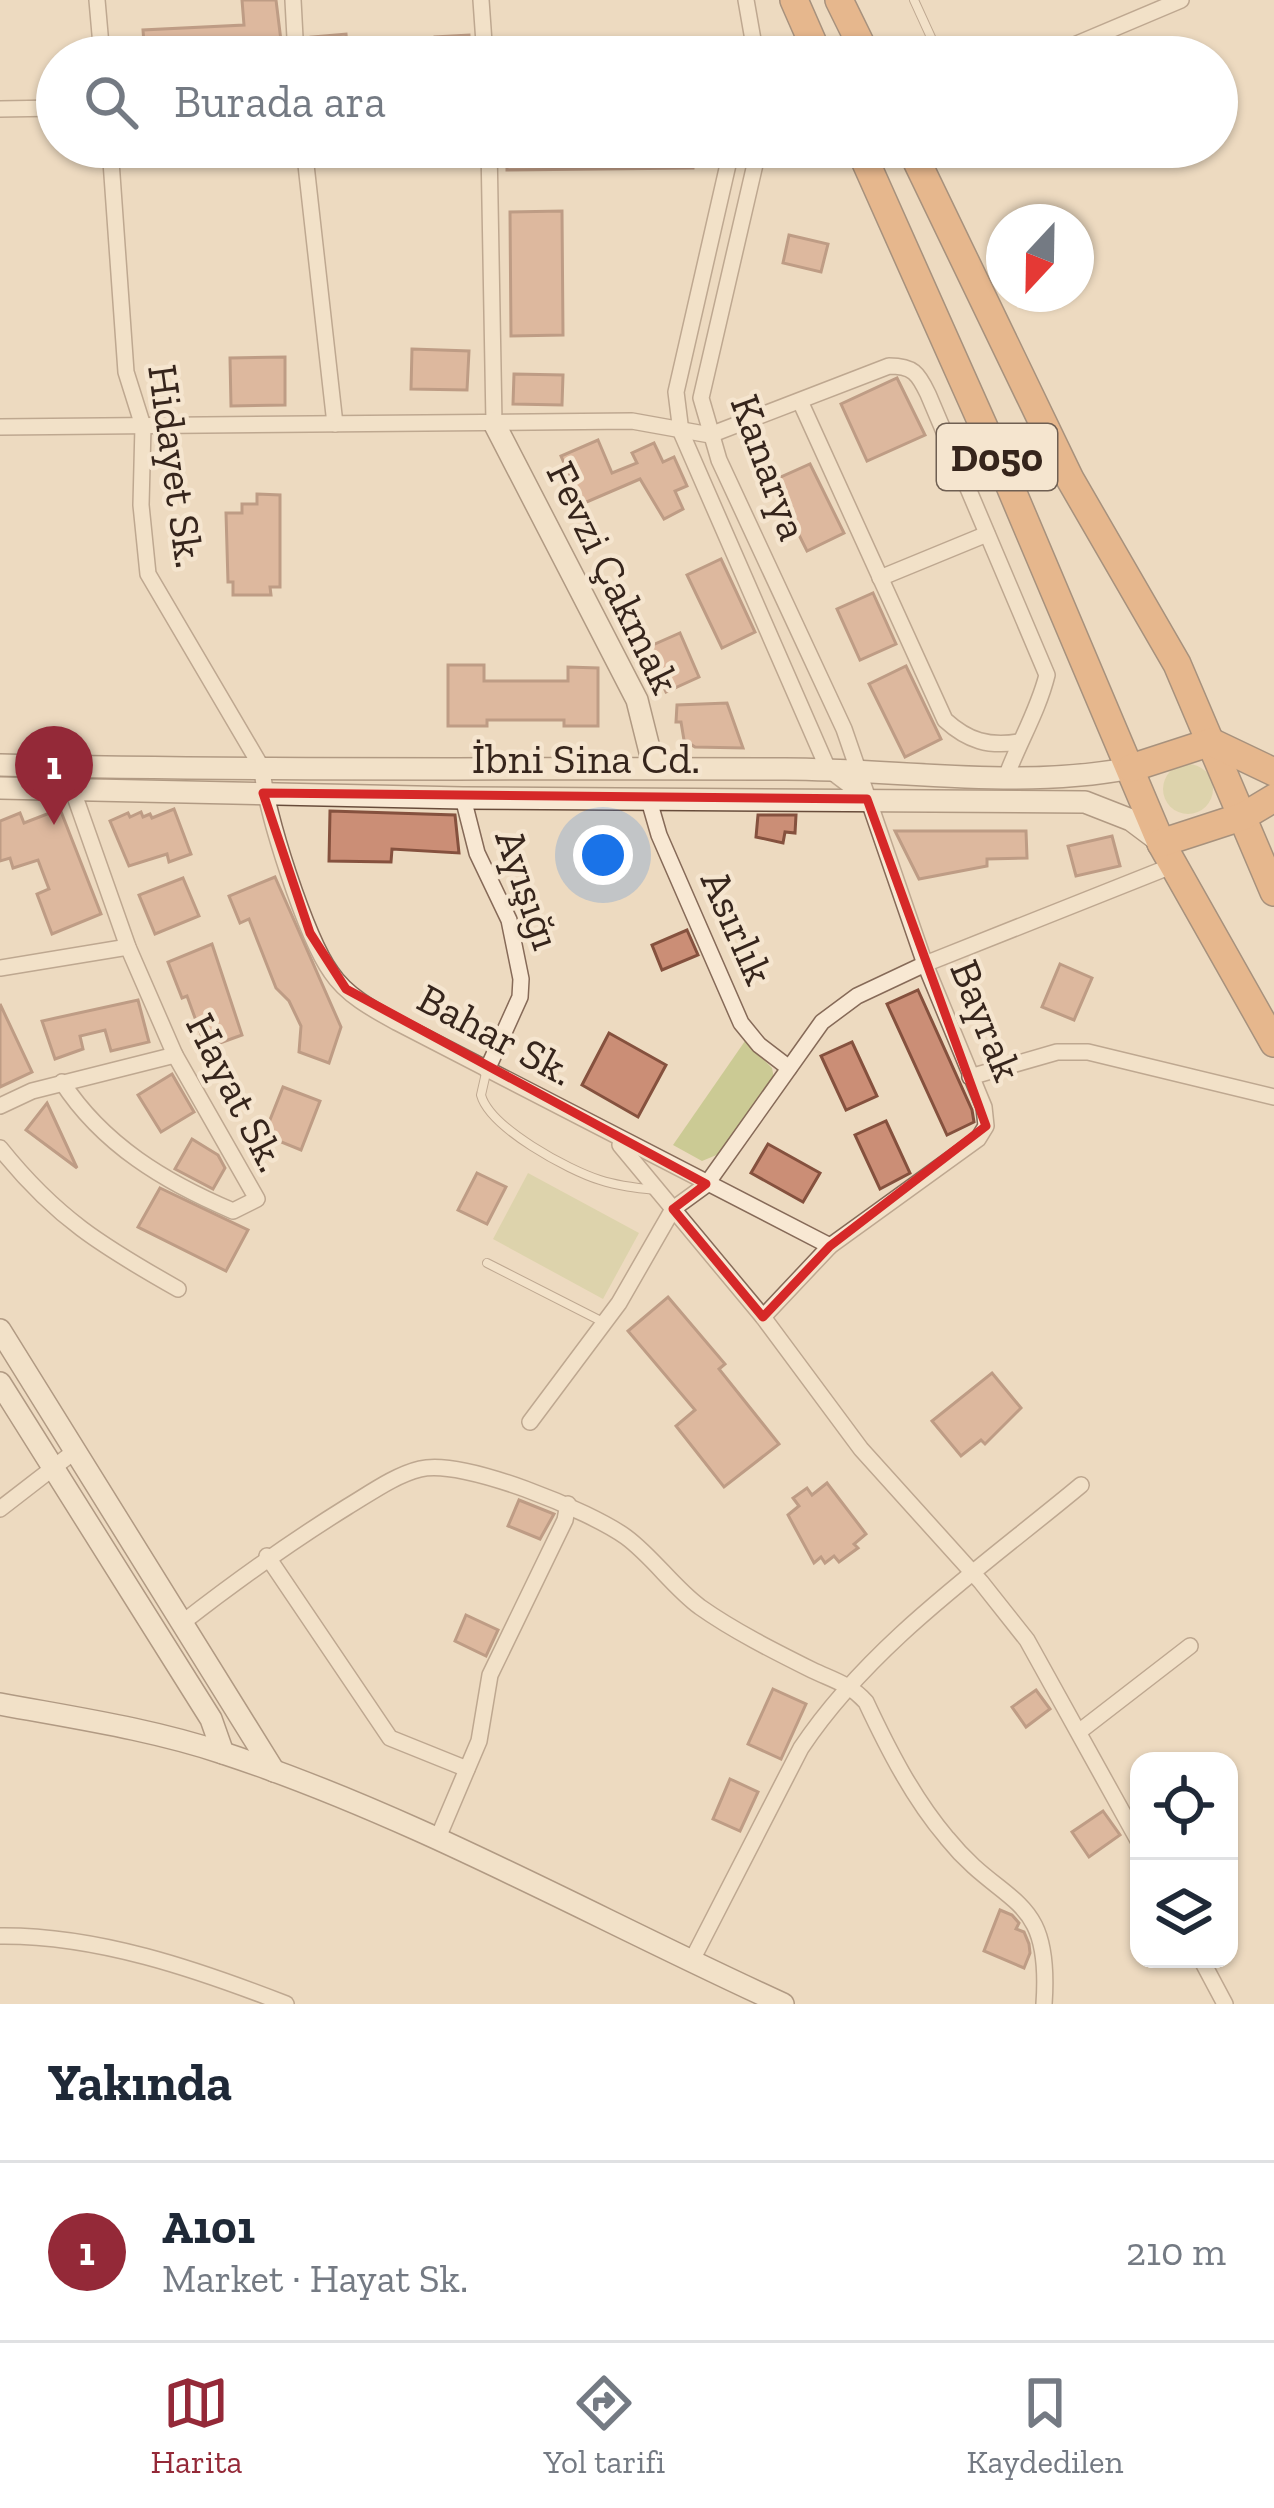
<!DOCTYPE html>
<html lang="tr">
<head>
<meta charset="utf-8">
<style>
  body { margin:0; font-family:"Zilla Slab",serif; background:#f2f2f3; color:#1f2937 }
  .controls { position:absolute; right:36px; bottom:36px; display:grid; overflow:hidden; border-radius:24px; box-shadow:0 3px 9px #0004 }
  .controls button { width:108px; height:108px; display:grid; place-items:center; padding:0; border:0; border-bottom:3px solid #e0e1e3; background:#fff; color:#1f2937; font:60px sans-serif }
  .compass { position:absolute; left:986px; top:204px; width:108px; height:108px; border-radius:50%; background:#fff; box-shadow:0 3px 9px #0004; rotate:202deg }
  .you { position:absolute; left:603px; top:855px; width:42px; height:42px; margin:-30px; border:9px solid #fff; border-radius:50%; background:#1a73e8; box-shadow:0 0 0 18px #1a73e833 }
  .badge { display:grid; place-items:center; width:78px; height:78px; border-radius:50%; background:#942938; color:#fff; font-size:39px; font-weight:700 }
  .pin { position:absolute; translate:-50% -99px; filter:drop-shadow(0 3px 6px #0008) }
  .pin::after { content:''; position:absolute; top:63px; width:42px; height:36px; background:inherit; clip-path:polygon(0 0,100% 0,50% 100%) }
  .list { margin:0; padding:0; list-style:none }
  h2 { display:flex; justify-content:space-between; align-items:center; height:156px; margin:0; padding:0 48px; font-size:51px }
  h2 small { font-size:39px; font-weight:400; color:#747a83 }
  .list li { display:grid; grid-template-columns:78px 1fr auto; gap:36px; align-items:center; box-sizing:border-box; height:180px; padding:0 48px; border-top:3px solid #e0e1e3 }
  .list b { display:block; font-size:45px; white-space:nowrap }
  .list p { margin:0; font-size:39px; white-space:nowrap; color:#747a83 }
  .list em { font-size:39px; font-style:normal; color:#747a83 }
  .icon { flex:none; width:66px; height:66px; fill:none; stroke:currentColor; stroke-width:2; stroke-linecap:round; stroke-linejoin:round }
  .map { position:relative; flex:none; width:1274px; height:2004px; overflow:hidden }
  .search { position:absolute; background:#fff; box-shadow:0 3px 9px #0004; left:36px; right:36px; top:36px; height:132px; display:flex; align-items:center; gap:30px; box-sizing:border-box; padding:0 42px; border-radius:66px; color:#747a83; font-size:45px }
  .sheet { height:336px; background:#fff }
  nav { display:flex; justify-content:space-around; align-items:center; box-sizing:border-box; height:168px; border-top:3px solid #e0e1e3; background:#fff; font-size:33px; color:#747a83 }
  nav a { display:grid; justify-items:center; gap:6px }
  nav .on { color:#942938 }
  .map>svg:first-child { display:block }
</style>
</head>
<body>
<div class="map">
<svg width="1274" height="2004" viewBox="0 0 1274 2004">
  <rect width="100%" height="100%" fill="#eddac0"/>
  <g fill="#cbca94">
    <circle cx="1188" cy="789" r="25"/>
    <path d="M745 1041 772 1068 774 1079 719 1154 702 1161 673 1145Z"/>
    <path d="M528 1173 639 1233 603 1299 493 1239Z"/>
  </g>
  <g fill="#cb8e76" stroke="#85513e" stroke-width="3">
    <path d="M242 0H276L283 57H145L143 30 244 25Z"/>
    <path d="M346 34 348 57H313L311 37Z"/>
    <path d="M469 35 471 57H436L435 37Z"/>
    <path d="M507 147H693V168L507 170Z"/>
    <path d="M562 211 563 335 511 336 510 212Z"/>
    <path d="M789 235 828 244 821 272 783 263Z"/>
    <path d="M412 349 469 351 467 390 411 389Z"/>
    <path d="M285 357V405L231 406 230 358Z"/>
    <path d="M514 374 563 375 562 405 513 404Z"/>
    <path d="M897 378 925 435 867 461 841 404Z"/>
    <path d="M598 440 612 473 637 463 632 453 654 443 663 462 674 457 687 486 675 491 683 509 664 519 640 479 582 504 561 456Z"/>
    <path d="M810 464 844 533 807 551 772 481Z"/>
    <path d="M257 494 280 495V587H270L271 595H233V582H228L226 513H242V504H257Z"/>
    <path d="M721 559 755 632 722 648 687 575Z"/>
    <path d="M873 593 896 644 860 660 837 609Z"/>
    <path d="M680 633 699 677 666 692 646 648Z"/>
    <path d="M448 665H484V681H568V667L598 668V726H564V720H487V726H448Z"/>
    <path d="M906 666 941 739 905 757 869 684Z"/>
    <path d="M727 703 743 748 695 747 684 740 681 722H676L677 705Z"/>
    <path d="M60 809 101 914 52 934 37 894 49 889 38 860 13 868 10 858 0 861V821L20 813 24 823Z"/>
    <path d="M174 809 191 854 169 862 167 854 129 866 110 821 128 813 130 817 141 812 143 817 150 814 152 818Z"/>
    <path d="M330 811 455 815 459 853 392 849 391 862 329 861Z"/>
    <path d="M758 815H796L795 833 785 832 783 843 756 837Z"/>
    <path d="M895 831H1026L1027 858 987 859V866L919 879Z"/>
    <path d="M1112 836 1120 866 1076 876 1068 846Z"/>
    <path d="M275 877 341 1027 329 1063 299 1052 301 1026 289 1001 276 988 249 919 240 923 229 896Z"/>
    <path d="M183 878 199 916 155 934 139 895Z"/>
    <path d="M687 930 698 955 662 970 652 945Z"/>
    <path d="M212 944 242 1035 206 1048 187 996 182 998 168 962Z"/>
    <path d="M1060 964 1092 978 1074 1020 1042 1007Z"/>
    <path d="M918 990 972 1110 974 1122 947 1135 887 1004Z"/>
    <path d="M138 1000 149 1042 111 1051 105 1030 80 1036 83 1049 55 1059 42 1021Z"/>
    <path d="M0 1004 32 1072 0 1087Z"/>
    <path d="M609 1033 666 1065 638 1117 582 1085Z"/>
    <path d="M852 1042 877 1096 846 1110 821 1056Z"/>
    <path d="M172 1074 194 1112 161 1132 138 1095Z"/>
    <path d="M283 1087 320 1101 301 1150 264 1135Z"/>
    <path d="M47 1103 77 1168 26 1130Z"/>
    <path d="M886 1121 910 1173 880 1189 855 1135Z"/>
    <path d="M192 1139 218 1155 225 1168 213 1189 175 1169Z"/>
    <path d="M768 1144 820 1173 803 1202 751 1173Z"/>
    <path d="M477 1173 506 1187 487 1224 458 1210Z"/>
    <path d="M160 1188 248 1230 226 1271 138 1227Z"/>
    <path d="M668 1297 725 1364 719 1369 779 1444 724 1487 676 1426 695 1410 628 1331Z"/>
    <path d="M992 1373 1021 1408 985 1444 981 1440 961 1456 932 1421Z"/>
    <path d="M827 1483 866 1534 854 1544 858 1548 839 1562 834 1556 825 1563 821 1557 814 1563 788 1515 799 1506 793 1498 807 1488 812 1495Z"/>
    <path d="M519 1500 554 1514 540 1539 508 1526Z"/>
    <path d="M466 1615 498 1630 486 1656 455 1641Z"/>
    <path d="M773 1689 806 1704 781 1759 748 1744Z"/>
    <path d="M1036 1690 1050 1709 1026 1727 1012 1707Z"/>
    <path d="M730 1779 758 1792 740 1831 713 1819Z"/>
    <path d="M1103 1811 1120 1835 1089 1857 1072 1832Z"/>
    <path d="M1000 1910 1012 1915 1019 1923 1016 1929 1024 1932 1029 1944 1030 1953 1024 1968 984 1951Z"/>
  </g>
  <g fill="none" stroke-linecap="round" stroke-linejoin="round">
    <g stroke="#866a58" stroke-width="10">
      <g id="lane">
        <path d="M914 0 940 57"/>
        <path d="M486 1073 481 1095C490 1128 568 1170 600 1180 618 1186 637 1188 656 1190"/>
        <path d="M487 1263 603 1322"/>
      </g>
    </g>
    <g stroke="#866a58" stroke-width="18">
      <g id="street">
        <path d="M97 0 102 57"/>
        <path d="M293 0 296 57"/>
        <path d="M481 0 485 57"/>
        <path d="M746 0 756 57"/>
        <path d="M1046 57 1181 0"/>
        <path d="M0 109 57 108"/>
        <path d="M110 147 126 372 143 426 141 505 148 574 262 768C265 811 306 937 331 972 347 996 374 1010 398 1023L830 1246"/>
        <path d="M304 147 335 424"/>
        <path d="M489 147 494 423"/>
        <path d="M732 147 676 392 681 432 828 769 865 797"/>
        <path d="M759 147 701 398 719 460 844 729 925 964 984 1107 986 1126 978 1139 830 1246 763 1317"/>
        <path d="M800 401 945 720C968 741 989 747 1019 742"/>
        <path d="M0 427 632 421 710 435 889 366C913 366 918 373 928 394L1047 675C1038 711 1019 742 1006 777"/>
        <path d="M880 578 987 534"/>
        <path d="M648 797 659 835 741 1023 759 1045 789 1068"/>
        <path d="M463 798 477 853 509 920 521 979 520 997 487 1070"/>
        <path d="M0 968 128 947"/>
        <path d="M970 1077 1057 1052H1088L1274 1097"/>
        <path d="M62 1082C103 1145 165 1182 233 1211L257 1199 175 1055 128 947 73 791"/>
        <path d="M0 1106 32 1091 175 1055"/>
        <path d="M620 1145 763 1317 861 1449 981 1582 1027 1640 1139 1842"/>
        <path d="M0 1148C56 1218 102 1246 178 1289"/>
        <path d="M530 1422 619 1303 673 1209 706 1185 822 1022 857 996 925 964 1174 865"/>
        <path d="M0 1509 75 1451"/>
        <path d="M267 1556 390 1738 467 1769"/>
        <path d="M182 1623C236 1581 289 1543 347 1507 369 1494 395 1475 420 1469 463 1458 590 1511 626 1537 653 1557 673 1587 700 1607 734 1631 774 1651 812 1670 833 1680 850 1684 866 1702 888 1749 913 1798 947 1838 1004 1909 1052 1891 1044 2004"/>
        <path d="M1080 1731 1190 1646"/>
        <path d="M437 1840 479 1741 490 1675 565 1520 568 1504"/>
        <path d="M0 1936C97 1935 196 1969 286 2004"/>
        <path d="M1201 1959 1225 2004"/>
        <path d="M691 1962 801 1748C871 1643 985 1565 1081 1485"/>
      </g>
    </g>
    <g stroke="#684c3b" stroke-width="24">
      <g id="secondary">
        <path d="M494 423 637 700 654 768"/>
        <path d="M0 765C261 771 523 768 785 769 899 769 1018 790 1131 768"/>
        <path d="M0 788 463 798 1085 802 1131 820 1159 841"/>
        <path d="M0 1330 274 1771"/>
        <path d="M0 1383 211 1719 223 1753"/>
        <path d="M0 1704C75 1718 151 1729 223 1753 417 1817 598 1920 783 2004"/>
      </g>
    </g>
    <g stroke="#53392d" stroke-width="30">
      <g id="highway">
        <path d="M794 0 819 57"/>
        <path d="M839 0 867 57"/>
        <path d="M859 147 1007 479 1161 843 1274 1043"/>
        <path d="M910 147 1070 479 1177 664 1274 892"/>
        <path d="M1131 768 1211 742 1274 772"/>
        <path d="M1161 843 1244 816 1274 798"/>
      </g>
    </g>
    <use href="#lane" stroke="#f8e8d3" stroke-width="8"/>
    <use href="#street" stroke="#f8e8d3" stroke-width="15"/>
    <use href="#secondary" stroke="#f8e8d3" stroke-width="21"/>
    <use href="#highway" stroke="#dd8c50" stroke-width="27"/>
  </g>
  <path d="M0 0H1274V2004H0ZM263 793 867 799 986 1126 830 1246 763 1317 673 1209 706 1184 346 989 310 933Z" fill="#eddac0" fill-opacity=".55" fill-rule="evenodd"/>
  <path fill="none" stroke="#d62828" stroke-width="9" stroke-linejoin="round" d="M263 793 867 799 986 1126 830 1246 763 1317 673 1209 706 1184 346 989 310 933Z"/>
  <g text-anchor="middle" stroke-width="9" stroke-linejoin="round" paint-order="stroke">
    <rect fill="#f5e5cf" stroke="#6f5f52" stroke-width="3" x="937" y="424" width="120" height="66" rx="9"/>
    <g font-size="39" font-weight="bold" fill="#36251c">
      <text x="997" y="471">D050</text>
    </g>
    <g font-size="42" fill="#36251c" stroke="#f5e5cf">
      <text transform="translate(177 466) rotate(82)" y="15">Hidayet Sk.</text>
      <text transform="translate(770 467) rotate(70)" y="15">Kanarya</text>
      <text transform="translate(614 577) rotate(64)" y="15">Fevzi Çakmak</text>
      <text x="586" y="773">İbni Sina Cd.</text>
      <text transform="translate(529 889) rotate(71)" y="15">Ayışığı</text>
      <text transform="translate(738 927) rotate(66)" y="15">Asırlık</text>
      <text transform="translate(987 1020) rotate(68)" y="15">Bayrak</text>
      <text transform="translate(496 1034) rotate(28)" y="15">Bahar Sk.</text>
      <text transform="translate(237 1092) rotate(63)" y="15">Hayat Sk.</text>
    </g>
  </g>
</svg>
<div class="controls">
<button><svg class="icon" aria-label="locate" viewBox="0 0 24 24"><circle cx="12" cy="12" r="6"/><path d="M12 2v4M12 18v4M2 12h4M18 12h4"/></svg></button>
<button><svg class="icon" aria-label="layers" viewBox="0 0 24 24"><path d="M12 4l9 5-9 5-9-5zM3 14l9 5 9-5"/></svg></button>
</div>
<svg class="compass" viewBox="-18 -18 36 36"><path d="M0-13l5 13h-10z" fill="#e53935"/><path d="M0 13l5-13h-10z" fill="#747a83"/></svg>
<div class="you"></div>
<div class="pin badge" style="left:54px;top:825px">1</div>
<div class="search"><svg class="icon" aria-label="search" viewBox="0 0 24 24"><circle cx="10" cy="10" r="6"/><path d="M15 15l6 6"/></svg>Burada ara</div>
</div>
<section class="sheet">
<h2>Yakında<small></small></h2>
<ul class="list">
<li><span class="badge">1</span><div><b>A101</b><p>Market · Hayat Sk.</p></div><em>210 m</em></li>
</ul>
</section>
<nav>
<a class="on"><svg class="icon" aria-label="map" viewBox="0 0 24 24"><path d="M3 6l6-2 6 2 6-2v14l-6 2-6-2-6 2zM9 4v14M15 6v14"/></svg>Harita</a>
<a><svg class="icon" aria-label="directions" viewBox="0 0 24 24"><path d="M12 3l9 9-9 9-9-9zM9 14v-3h6M13 9l2 2-2 2"/></svg>Yol tarifi</a>
<a><svg class="icon" aria-label="saved" viewBox="0 0 24 24"><path d="M7 4h10v16l-5-4-5 4z"/></svg>Kaydedilen</a>
</nav>
</body>
</html>
